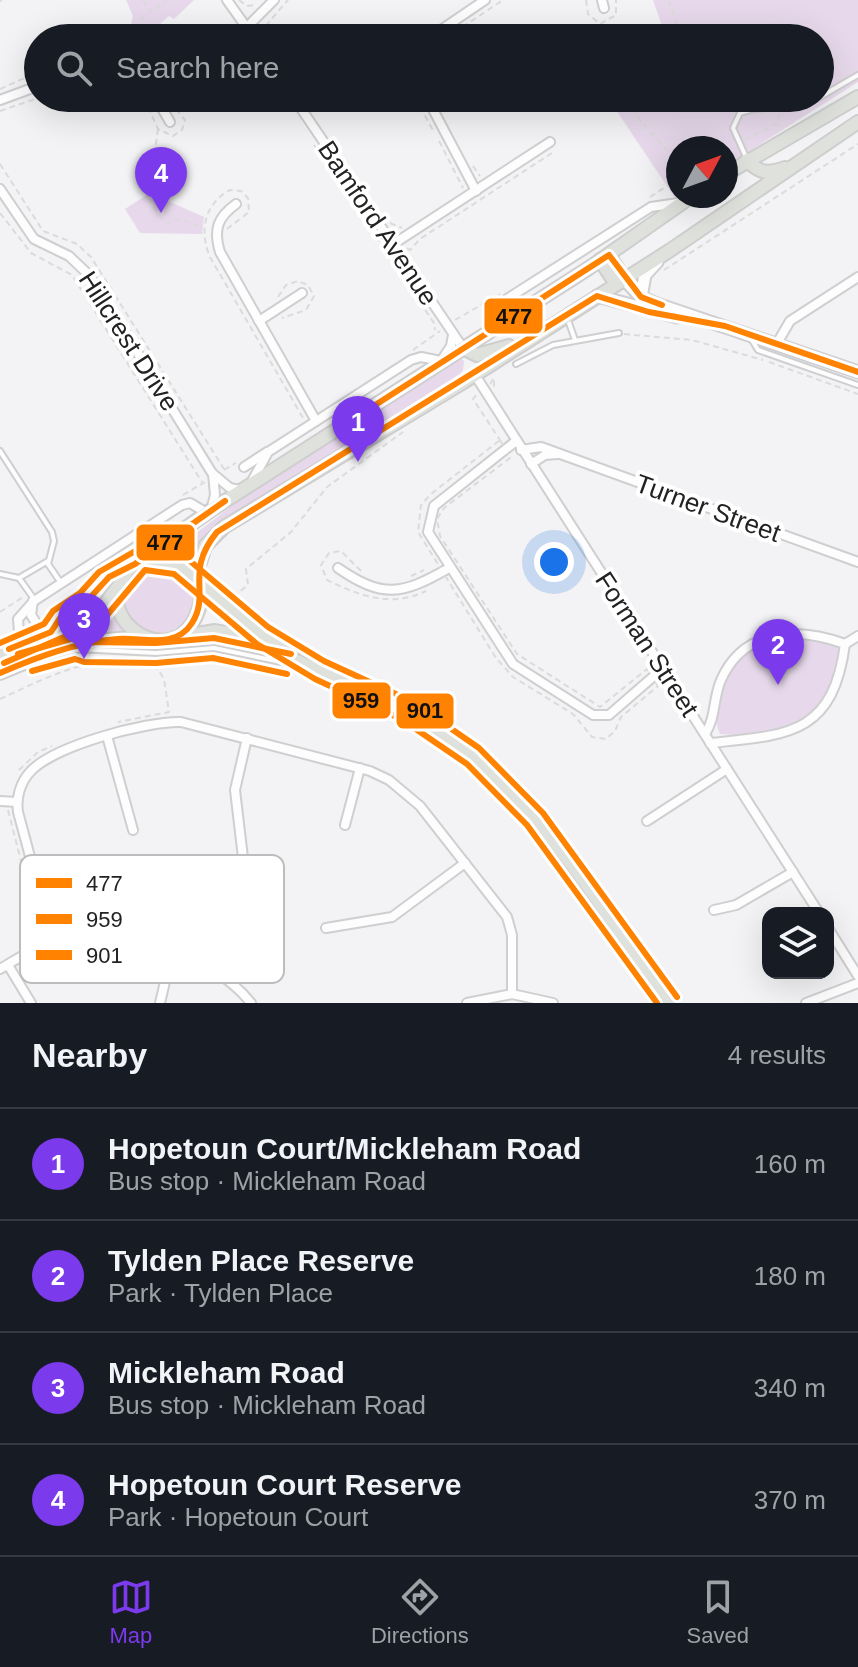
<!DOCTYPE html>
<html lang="en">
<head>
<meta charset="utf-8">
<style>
  body { margin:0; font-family:Helvetica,sans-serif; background:#20242c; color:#f1f3f6 }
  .controls { position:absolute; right:24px; bottom:24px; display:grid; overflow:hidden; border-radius:16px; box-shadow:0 8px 32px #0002 }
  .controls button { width:72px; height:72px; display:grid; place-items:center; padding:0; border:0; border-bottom:2px solid #363941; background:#171b24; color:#f1f3f6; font:40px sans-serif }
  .compass { position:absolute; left:666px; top:136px; width:72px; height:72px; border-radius:50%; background:#171b24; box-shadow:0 8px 32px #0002; rotate:49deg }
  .you { position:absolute; left:554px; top:562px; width:28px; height:28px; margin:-20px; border:6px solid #fff; border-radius:50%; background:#1a73e8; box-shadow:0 0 0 12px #1a73e833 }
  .badge { display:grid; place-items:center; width:52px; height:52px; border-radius:50%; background:#7c3aed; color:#fff; font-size:26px; font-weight:700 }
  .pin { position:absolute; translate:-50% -66px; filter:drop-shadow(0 2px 4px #0008) }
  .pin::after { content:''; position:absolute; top:42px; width:28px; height:24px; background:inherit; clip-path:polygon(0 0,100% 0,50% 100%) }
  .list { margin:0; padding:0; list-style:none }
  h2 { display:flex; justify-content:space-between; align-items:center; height:104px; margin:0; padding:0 32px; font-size:34px }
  h2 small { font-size:26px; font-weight:400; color:#9ea1a6 }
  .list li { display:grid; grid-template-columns:52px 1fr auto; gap:24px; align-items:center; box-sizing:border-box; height:112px; padding:0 32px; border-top:2px solid #363941 }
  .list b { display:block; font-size:30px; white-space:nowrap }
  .list p { margin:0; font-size:26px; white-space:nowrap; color:#9ea1a6 }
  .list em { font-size:26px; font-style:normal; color:#9ea1a6 }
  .icon { flex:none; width:44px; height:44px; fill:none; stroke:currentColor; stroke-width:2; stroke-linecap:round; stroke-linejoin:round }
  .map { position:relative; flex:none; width:858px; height:1003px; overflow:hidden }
  .search { position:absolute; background:#171b24; box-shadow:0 8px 32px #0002; left:24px; right:24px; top:24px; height:88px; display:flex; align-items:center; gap:20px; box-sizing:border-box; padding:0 28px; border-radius:44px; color:#9ea1a6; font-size:30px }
  .sheet { height:552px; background:#171b24 }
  nav { display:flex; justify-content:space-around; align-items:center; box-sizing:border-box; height:112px; border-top:2px solid #363941; background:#171b24; font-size:22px; color:#9ea1a6 }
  nav a { display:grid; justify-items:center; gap:4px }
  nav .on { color:#7c3aed }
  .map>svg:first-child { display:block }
</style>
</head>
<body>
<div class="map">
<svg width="858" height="1003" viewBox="0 0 858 1003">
  <rect width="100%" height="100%" fill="#f3f2f4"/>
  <g fill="#e7d9eb">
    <path d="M126 0H194L174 19 169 16 144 38H128L133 16Z"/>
    <path d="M653 0H858V82L726 166V148H678L679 196 675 198 608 98H820V38H650L663 29Z"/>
    <path d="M150 193 204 217 202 234 140 233 125 209Z"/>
    <path d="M459 357 464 361 463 370 454 382 212 530 196 551 193 567 169 554 246 495Z"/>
    <circle cx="159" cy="598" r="35"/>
    <path d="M113 604 125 632 0 667V660L92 623Z"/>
    <path d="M780 637H813L840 648C836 719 784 740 720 734 715 726 717 714 719 704 725 669 746 646 780 637Z"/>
  </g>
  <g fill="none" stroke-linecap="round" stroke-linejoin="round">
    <g stroke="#cfced0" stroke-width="8">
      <g id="lane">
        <path d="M820 97 858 75"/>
        <path d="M746 157 733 128 740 113C766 103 793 111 818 98"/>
        <path d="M568 320 575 340"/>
        <path d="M750 337 758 350 858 385"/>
        <path d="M516 364 553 345 619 333"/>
        <path d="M0 451 52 532 54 541 48 564 61 583"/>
        <path d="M0 574 19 578 34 599"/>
        <path d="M19 578 48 561"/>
        <path d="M55 627C63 615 76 612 86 602 101 589 107 575 127 567"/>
        <path d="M78 649 156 653 214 648 286 663"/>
      </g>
    </g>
    <g stroke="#cfced0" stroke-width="12">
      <g id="street">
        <path d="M227 0 254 38"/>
        <path d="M602 0 604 8"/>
        <path d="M247 27 274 0"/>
        <path d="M429 38 485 0"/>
        <path d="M156 98 170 122"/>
        <path d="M294 98 463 348"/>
        <path d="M427 98 476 191"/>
        <path d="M0 100 38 86"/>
        <path d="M0 189 34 239 69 256 90 276 212 473 230 488 240 490"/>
        <path d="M236 204C218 217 213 229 220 252L316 421"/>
        <path d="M392 245 550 142"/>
        <path d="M259 321 302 293"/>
        <path d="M497 325 507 299 651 207 678 203"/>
        <path d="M776 345 790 321 858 277"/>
        <path d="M475 375 819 913"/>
        <path d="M516 441 434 506 428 532 513 664 593 715H609L662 669"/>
        <path d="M521 450 541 447 858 562"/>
        <path d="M531 464 545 455 557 454"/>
        <path d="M244 467 267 452"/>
        <path d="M251 483 268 452 411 360 421 357 441 361 451 346 453 335"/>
        <path d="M211 510 215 495 213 474"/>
        <path d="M338 568C383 599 402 595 449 568"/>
        <path d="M33 601 31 615 44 635"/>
        <path d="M845 644 858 636"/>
        <path d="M20 645 18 619 34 601 182 505 190 503 207 513"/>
        <path d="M705 734C716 718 713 698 721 680 744 628 798 627 845 644"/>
        <path d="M107 736 133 830"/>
        <path d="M710 743C788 735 833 735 845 644"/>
        <path d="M0 801 17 802"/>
        <path d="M647 821 727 769"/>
        <path d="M345 825 360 768"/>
        <path d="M244 866 235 790 247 738"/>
        <path d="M714 910 736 905 793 872"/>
        <path d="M326 928 392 917 465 863"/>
        <path d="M828 928 858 976"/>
        <path d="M53 942 18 812C16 798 20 783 30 772 53 746 146 721 181 722L370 771 389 780 420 806 507 917 512 935V994"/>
        <path d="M8 965 31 1003"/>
        <path d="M0 969C17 959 35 947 55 942 116 924 212 953 251 1003"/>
        <path d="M160 1003 172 952"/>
        <path d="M467 1003 512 994 553 1003"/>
        <path d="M806 1003 858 983"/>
      </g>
    </g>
    <g stroke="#cfced0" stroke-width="15">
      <g id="secondary">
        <path d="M624 279 641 297 657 304 858 372"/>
        <path d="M597 296 677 317"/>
        <path d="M641 297 645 275 657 262"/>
      </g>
    </g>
    <g stroke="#cfcecf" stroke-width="16">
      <g id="primary">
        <path d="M747 160C760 174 768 174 785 168"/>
        <path d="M726 174 858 97"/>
        <path d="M609 255 624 279"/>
        <path d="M600 260 616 284"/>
        <path d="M463 348 477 355 509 346"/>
        <path d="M141 559C175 559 215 574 196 616 168 678 73 608 141 559L207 513 211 510 589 268 692 196"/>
        <path d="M195 579 205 546 224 527 462 383 669 251 858 122"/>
        <path d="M196 581 240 619 292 653"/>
        <path d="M179 637 215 631 226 633C294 661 364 684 427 723 532 788 598 904 669 1003"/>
        <path d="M0 654 91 616 102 608 117 588"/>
        <path d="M0 673C43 654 96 635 143 639"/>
      </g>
    </g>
    <g stroke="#dbdbdc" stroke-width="2" stroke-dasharray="6 4" stroke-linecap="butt">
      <path d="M143 0 151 12 167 0"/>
      <path d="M239 0 247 6 255 5"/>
      <path d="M586 0 588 14 600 24 616 15V0"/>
      <path d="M669 0 678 30 671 38"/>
      <path d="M0 1 2 0"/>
      <path d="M258 28 262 30 288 0"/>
      <path d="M679 31 683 38"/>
      <path d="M132 38 146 12"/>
      <path d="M410 38 422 32"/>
      <path d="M446 38 503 0"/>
      <path d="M0 89 38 72"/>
      <path d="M144 98 158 129 173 136 182 130 185 120 167 98"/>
      <path d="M415 98 434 132"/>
      <path d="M630 98 638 118 670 154 668 167 674 181"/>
      <path d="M0 111 38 98"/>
      <path d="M158 129 148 199 164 223 180 219 202 227"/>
      <path d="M745 140 777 124 779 114"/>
      <path d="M439 141 463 188"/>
      <path d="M314 145 382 246"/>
      <path d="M0 164 43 231 77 244 91 257 224 469"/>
      <path d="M473 166 480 176"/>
      <path d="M650 197 678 179"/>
      <path d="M0 213 31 253 72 275 202 482"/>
      <path d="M390 223 402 228"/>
      <path d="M227 229 249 212 248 198 241 191 230 190C204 204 199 231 210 257L303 418"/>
      <path d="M407 248 410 250 420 239 555 151"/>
      <path d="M386 252 434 323 435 330"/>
      <path d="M664 270 858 144"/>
      <path d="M278 297 286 285 298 281 308 285 314 296 306 310 282 318"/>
      <path d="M455 320 500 294"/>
      <path d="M624 334 692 340 763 360"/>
      <path d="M413 350 440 331"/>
      <path d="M769 362 858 394"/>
      <path d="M490 384 494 378V387"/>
      <path d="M476 395 473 399 500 440"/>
      <path d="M500 440 510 458 444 508 437 519 440 536 517 654 600 707 647 669 658 686 621 717 615 731 606 739 592 737 573 714 513 677 496 658 418 532 421 505 431 494Z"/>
      <path d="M224 470 236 463"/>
      <path d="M183 495 205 482"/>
      <path d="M361 571 341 551 329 553 321 565 327 580C360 596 391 608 426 591"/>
      <path d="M411 576 424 570"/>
      <path d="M233 597 248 585 246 569 291 532 327 487 403 432"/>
      <path d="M0 612 23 597"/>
      <path d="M84 659 92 658 93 663"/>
      <path d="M0 699C46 678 106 645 158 669L164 679 169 712 118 722"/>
      <path d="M19 770 38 752 52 746"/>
      <path d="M8 810 23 869"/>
      <path d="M37 938 40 929"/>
    </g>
    <use href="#lane" stroke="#fdfdfd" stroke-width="4"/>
    <use href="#street" stroke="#fdfdfd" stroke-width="8"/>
    <use href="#secondary" stroke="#fdfdfd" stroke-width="11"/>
    <use href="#primary" stroke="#dfe2dc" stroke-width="12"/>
    <g stroke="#fff" stroke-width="12">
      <g id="bus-1">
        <path d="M355 418 609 255 641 297 662 305"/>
        <path d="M9 649 51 632 60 618 87 601 109 577 135 564 225 501"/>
        <path d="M0 673C37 657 77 642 118 639 143 637 175 650 192 623 211 593 184 572 217 532L597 296 649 312 725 326 858 372"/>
      </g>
    </g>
    <g stroke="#fff" stroke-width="12">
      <g id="bus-2">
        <path d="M4 663 103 620 145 570 174 574 257 644 315 679 401 719 467 764 527 825 657 1003"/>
        <path d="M32 671 75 659 84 662 156 663 213 658 287 674"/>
      </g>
    </g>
    <g stroke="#fff" stroke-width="12">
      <g id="bus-3">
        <path d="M0 643 44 624 53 611 80 593 99 572 137 550 183 555 268 627 324 661 411 701 479 748 543 813 677 997"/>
        <path d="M18 654 74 638 86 642 156 643 214 638 291 654"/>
      </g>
    </g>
    <use href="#bus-1" stroke="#ff8200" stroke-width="6"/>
    <use href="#bus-2" stroke="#ff8200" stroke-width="6"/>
    <use href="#bus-3" stroke="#ff8200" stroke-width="6"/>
  </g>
  <g text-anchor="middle" stroke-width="8" stroke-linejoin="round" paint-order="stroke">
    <g font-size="26" fill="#232223" stroke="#fff">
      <text transform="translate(378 223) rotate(56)" y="9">Bamford Avenue</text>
      <text transform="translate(129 341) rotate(57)" y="9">Hillcrest Drive</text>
      <text transform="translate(708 508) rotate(20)" y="9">Turner Street</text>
      <text transform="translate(647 644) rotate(57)" y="9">Forman Street</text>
    </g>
  </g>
  <rect x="20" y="855" width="264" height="128" rx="12" fill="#fff" stroke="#bdbdbd" stroke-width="2"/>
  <rect x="36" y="878" width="36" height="10" fill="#ff8200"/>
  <rect x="36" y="914" width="36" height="10" fill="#ff8200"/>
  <rect x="36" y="950" width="36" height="10" fill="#ff8200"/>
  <g font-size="22" fill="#232223">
    <text x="86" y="891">477</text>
    <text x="86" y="927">959</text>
    <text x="86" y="963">901</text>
  </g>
  <g stroke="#fff" stroke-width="3">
    <rect x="483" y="297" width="61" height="38" rx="8" fill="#ff8200"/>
    <rect x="135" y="523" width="61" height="39" rx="8" fill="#ff8200"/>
    <rect x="331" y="681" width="61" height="39" rx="8" fill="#ff8200"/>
    <rect x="395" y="692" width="60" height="38" rx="8" fill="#ff8200"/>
  </g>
  <g font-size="22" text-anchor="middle" font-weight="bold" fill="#111">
    <text x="514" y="324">477</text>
    <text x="165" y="550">477</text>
    <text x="361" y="708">959</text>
    <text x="425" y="718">901</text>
  </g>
</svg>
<div class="controls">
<button><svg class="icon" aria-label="layers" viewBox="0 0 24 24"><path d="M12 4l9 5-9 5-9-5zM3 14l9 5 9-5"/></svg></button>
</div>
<svg class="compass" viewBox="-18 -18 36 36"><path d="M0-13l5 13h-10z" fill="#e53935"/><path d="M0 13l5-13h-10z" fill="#9ea1a6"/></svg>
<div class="you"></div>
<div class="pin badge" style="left:358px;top:462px">1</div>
<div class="pin badge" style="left:778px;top:685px">2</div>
<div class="pin badge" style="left:84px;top:659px">3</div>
<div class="pin badge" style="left:161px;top:213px">4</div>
<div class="search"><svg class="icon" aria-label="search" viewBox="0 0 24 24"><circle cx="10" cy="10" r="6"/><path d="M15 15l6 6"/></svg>Search here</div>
</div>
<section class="sheet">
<h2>Nearby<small>4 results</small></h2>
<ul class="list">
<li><span class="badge">1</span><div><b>Hopetoun Court/Mickleham Road</b><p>Bus stop · Mickleham Road</p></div><em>160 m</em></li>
<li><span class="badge">2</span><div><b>Tylden Place Reserve</b><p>Park · Tylden Place</p></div><em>180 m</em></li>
<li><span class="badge">3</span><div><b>Mickleham Road</b><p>Bus stop · Mickleham Road</p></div><em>340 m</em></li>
<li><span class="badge">4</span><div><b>Hopetoun Court Reserve</b><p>Park · Hopetoun Court</p></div><em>370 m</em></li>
</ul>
</section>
<nav>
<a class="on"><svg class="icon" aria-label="map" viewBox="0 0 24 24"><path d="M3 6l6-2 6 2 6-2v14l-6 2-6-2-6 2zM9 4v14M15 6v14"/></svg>Map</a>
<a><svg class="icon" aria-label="directions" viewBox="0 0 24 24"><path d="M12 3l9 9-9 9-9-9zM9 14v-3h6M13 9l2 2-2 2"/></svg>Directions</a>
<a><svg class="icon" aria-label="saved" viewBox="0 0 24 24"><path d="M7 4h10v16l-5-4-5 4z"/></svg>Saved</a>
</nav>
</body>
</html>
